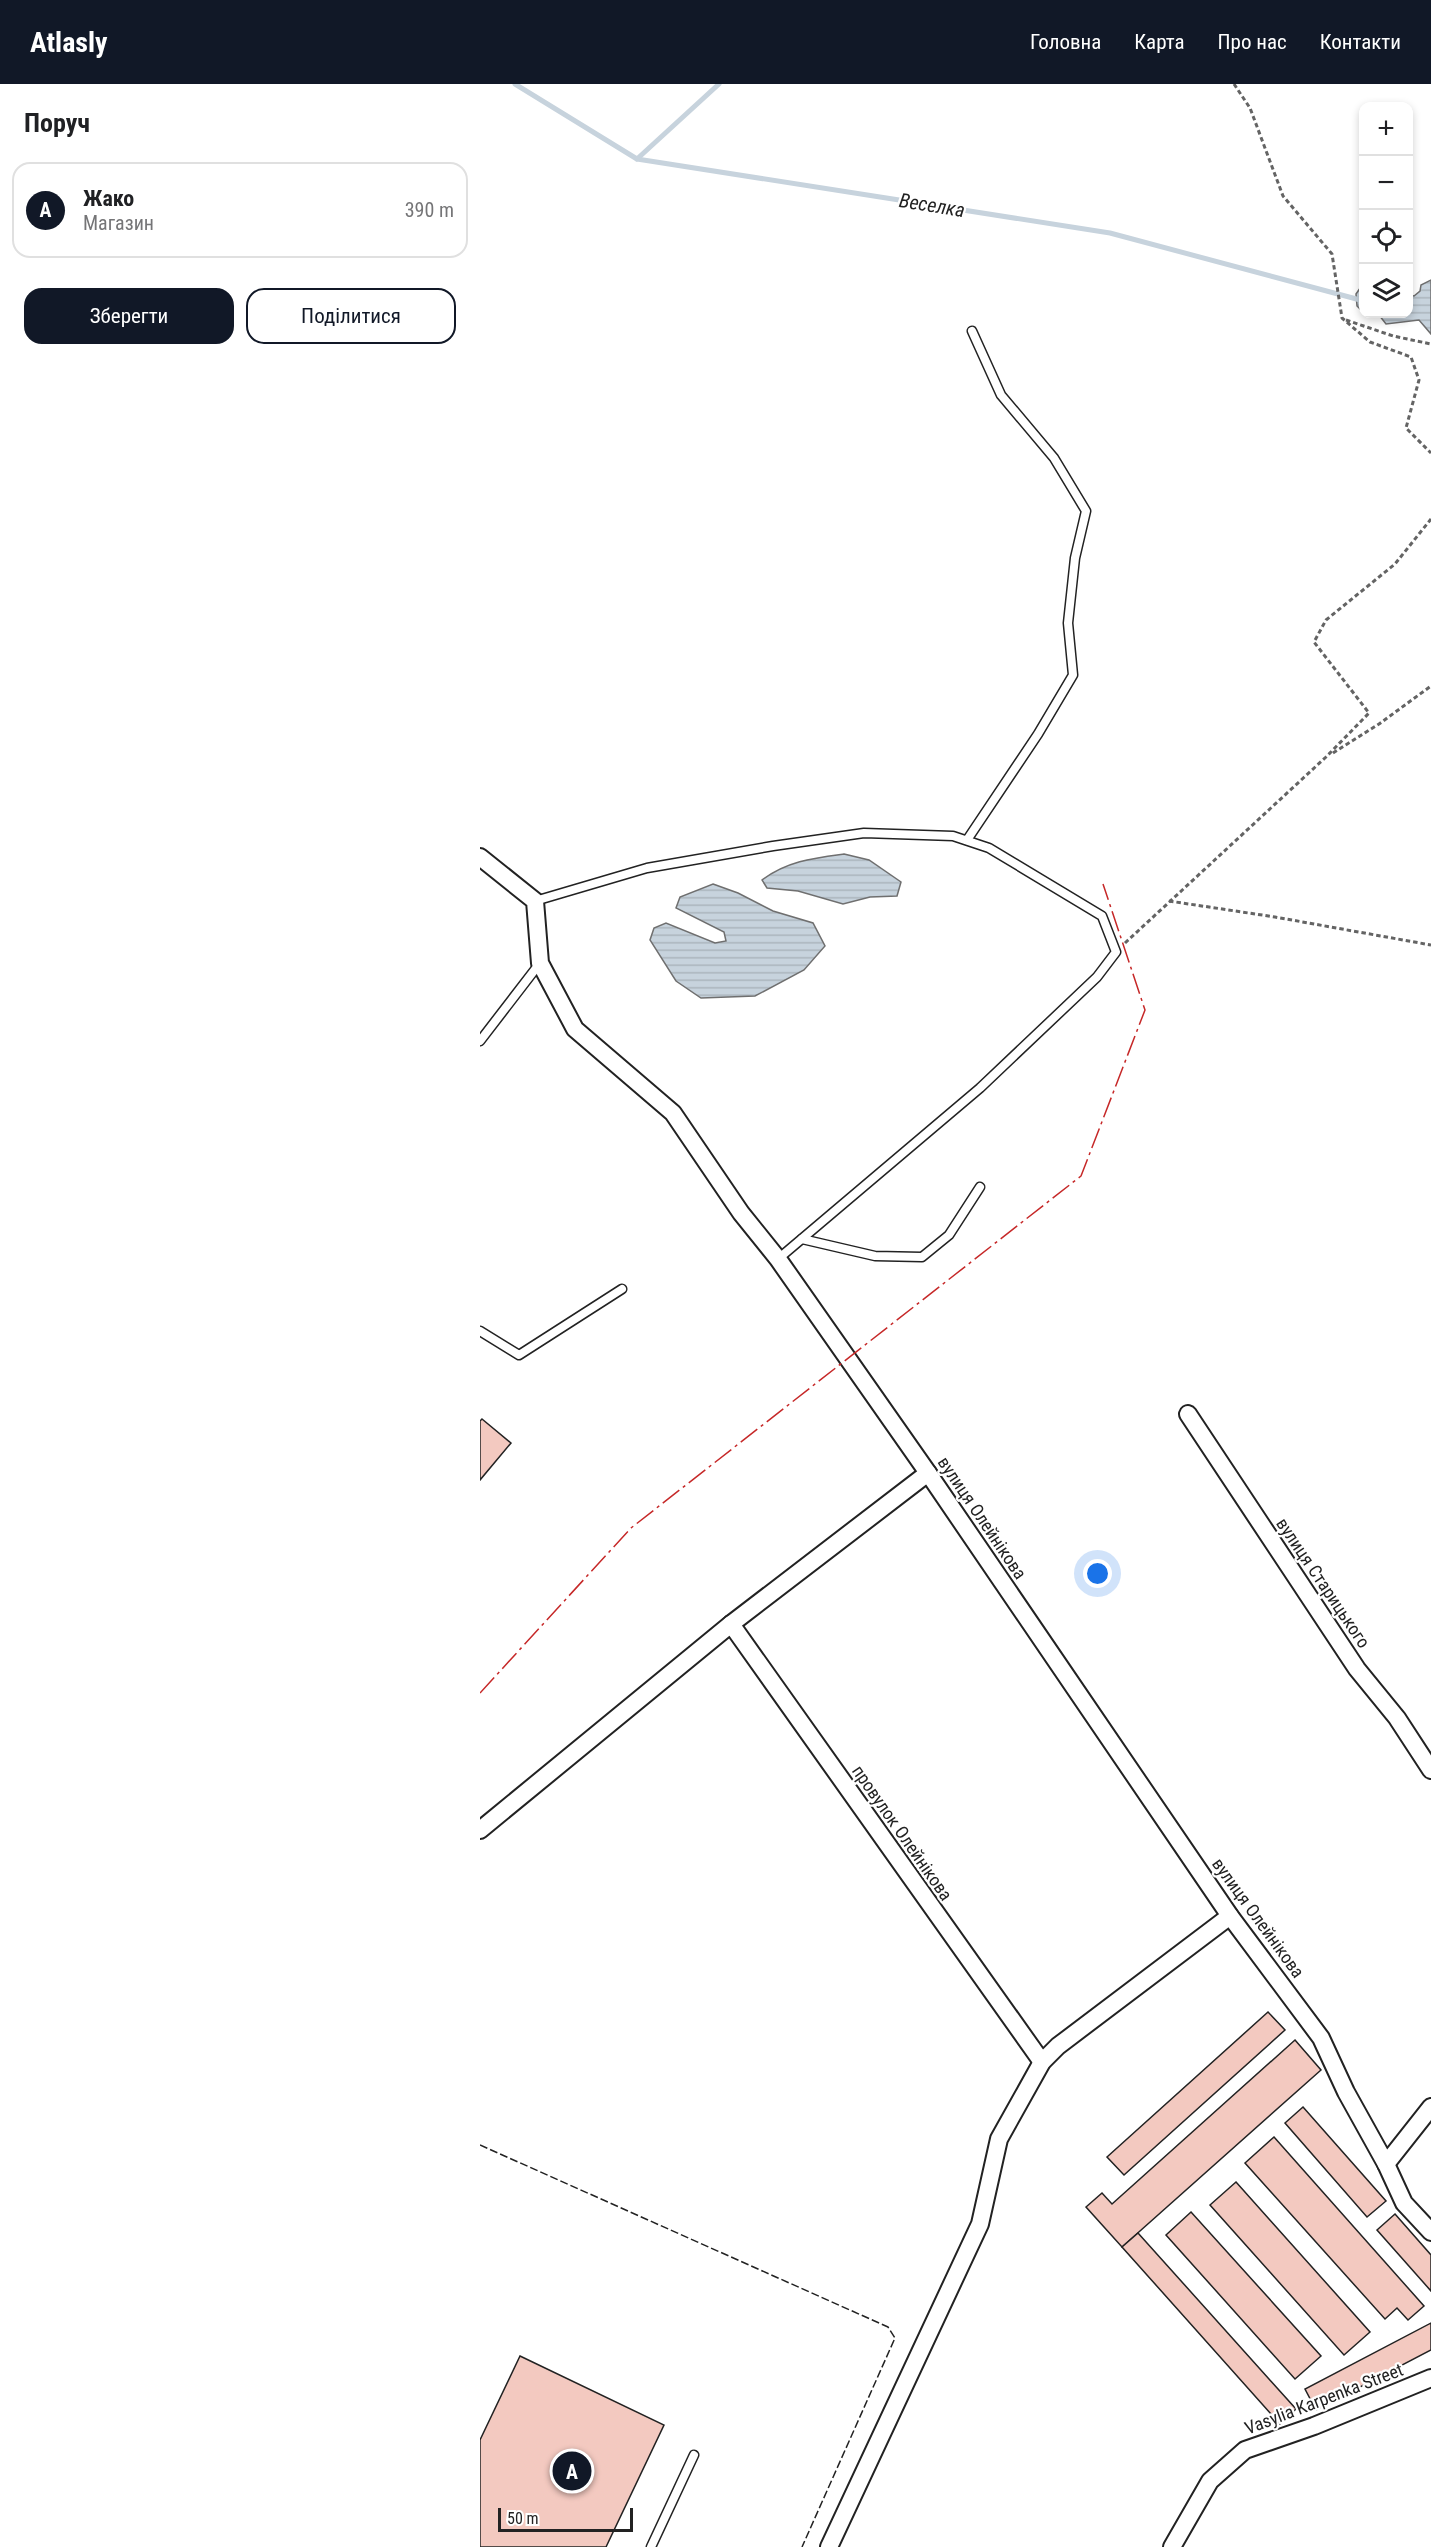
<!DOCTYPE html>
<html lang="uk">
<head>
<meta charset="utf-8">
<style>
  body { margin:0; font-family:"Roboto Condensed",sans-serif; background:#f2f2f2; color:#202124 }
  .controls { position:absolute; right:18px; top:18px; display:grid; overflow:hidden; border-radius:12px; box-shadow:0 3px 9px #0003 }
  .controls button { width:54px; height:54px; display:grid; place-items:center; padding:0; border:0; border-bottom:2px solid #e0e0e0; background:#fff; color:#202124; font:30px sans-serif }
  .scale { position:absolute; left:18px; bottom:15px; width:135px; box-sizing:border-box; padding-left:6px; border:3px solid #222; border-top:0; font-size:16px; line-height:21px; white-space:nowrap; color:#222; -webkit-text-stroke:4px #fff; paint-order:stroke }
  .you { position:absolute; left:618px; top:1490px; width:21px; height:21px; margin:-15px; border:4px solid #fff; border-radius:50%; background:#1a73e8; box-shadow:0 0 0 9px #1a73e833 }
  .badge { display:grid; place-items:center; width:39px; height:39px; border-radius:50%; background:#111827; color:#fff; font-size:20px; font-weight:700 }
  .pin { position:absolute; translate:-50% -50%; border:3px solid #fff; box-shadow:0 2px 6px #0006 }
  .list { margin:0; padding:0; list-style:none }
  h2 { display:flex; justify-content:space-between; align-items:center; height:78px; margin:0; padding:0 24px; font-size:26px }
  h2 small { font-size:20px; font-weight:400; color:#757577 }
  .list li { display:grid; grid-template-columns:39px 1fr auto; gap:18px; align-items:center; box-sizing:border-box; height:96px; margin:0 12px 12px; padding:0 12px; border:2px solid #e0e0e0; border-radius:18px }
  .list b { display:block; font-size:22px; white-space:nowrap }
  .list p { margin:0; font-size:20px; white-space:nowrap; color:#757577 }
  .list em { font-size:20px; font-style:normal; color:#757577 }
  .actions { display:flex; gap:12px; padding:18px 24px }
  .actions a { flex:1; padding:14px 0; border:2px solid #111827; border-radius:18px; text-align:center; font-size:21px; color:#111827 }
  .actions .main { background:#111827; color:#fff }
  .icon { flex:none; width:33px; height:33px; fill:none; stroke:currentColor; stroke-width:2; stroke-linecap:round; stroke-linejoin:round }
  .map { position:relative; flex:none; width:951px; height:2463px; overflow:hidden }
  header { display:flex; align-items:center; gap:36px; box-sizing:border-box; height:84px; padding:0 30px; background:#111827; color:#fff }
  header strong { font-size:28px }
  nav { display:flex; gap:33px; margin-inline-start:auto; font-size:21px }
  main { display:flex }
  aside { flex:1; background:#fff }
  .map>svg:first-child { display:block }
</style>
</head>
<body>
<header>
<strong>Atlasly</strong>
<nav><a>Головна</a><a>Карта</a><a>Про нас</a><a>Контакти</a></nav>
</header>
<main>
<aside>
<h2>Поруч<small></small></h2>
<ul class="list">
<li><span class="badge">A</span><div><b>Жако</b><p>Магазин</p></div><em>390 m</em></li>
</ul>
<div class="actions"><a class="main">Зберегти</a><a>Поділитися</a></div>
</aside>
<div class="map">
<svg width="951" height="2463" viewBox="0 0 951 2463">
  <defs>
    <pattern id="water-rules" width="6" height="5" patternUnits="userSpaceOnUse" patternTransform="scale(1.5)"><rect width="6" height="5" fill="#c7d3dd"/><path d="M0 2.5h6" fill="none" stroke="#abb5bd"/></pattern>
  </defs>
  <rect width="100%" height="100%" fill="#fff"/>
  <g fill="url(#water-rules)" stroke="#6f6f6f" stroke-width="1.5">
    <path d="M951 196V250L939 236 906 240 899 231 891 230H928L929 211 934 212 940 207 941 201Z"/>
    <path d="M883 200V228L877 222 876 210Z"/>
    <path d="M364 770 389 776 421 798 417 812 390 813 363 820 318 807 287 804 282 796C307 777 334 774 364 770Z"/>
    <path d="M233 800 258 809 293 827 333 839 345 862 324 886 275 912 221 914 196 897 170 856 174 844 186 839 235 859 246 857 244 848 196 824 200 813Z"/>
  </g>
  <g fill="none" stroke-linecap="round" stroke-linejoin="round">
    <g stroke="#c7d3dd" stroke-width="5">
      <path d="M35 0 157 75 630 149 884 217"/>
      <path d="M157 75 239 0"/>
    </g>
  </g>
  <g fill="#f3c9c0" stroke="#222" stroke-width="1.5">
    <path d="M2 1335 31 1359 0 1396V1337Z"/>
    <path d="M788 1928 805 1946 644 2091 627 2073Z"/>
    <path d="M815 1956 841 1986 642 2163 606 2123 622 2109 632 2120Z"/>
    <path d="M823 2023 906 2117 887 2133 805 2039Z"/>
    <path d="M794 2053 944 2222 928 2236 917 2224 905 2235 765 2079Z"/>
    <path d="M756 2098 890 2248 864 2271 730 2121Z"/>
    <path d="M711 2128 841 2272 815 2295 686 2151Z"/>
    <path d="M915 2130 951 2171V2207L897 2146Z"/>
    <path d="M658 2149 816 2325 800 2340 642 2163Z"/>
    <path d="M951 2239V2266L836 2326 825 2305Z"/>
    <path d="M40 2272 184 2341 126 2463H0V2356Z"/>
  </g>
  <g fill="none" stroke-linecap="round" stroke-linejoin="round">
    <g stroke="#222" stroke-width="11">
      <g id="lane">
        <path d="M487 756 558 650 593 591 588 539 595 474 606 427 574 374 521 311 492 247"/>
        <path d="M55 817 167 784 293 762 384 749 473 752 509 764 622 832 636 868 617 893 500 1004 298 1175"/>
        <path d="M0 957 60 879"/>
        <path d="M322 1155 395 1172 442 1173 469 1151 500 1103"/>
        <path d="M0 1247 39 1271 142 1205"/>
        <path d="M171 2463 214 2371"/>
      </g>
    </g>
    <g stroke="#222" stroke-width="20">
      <g id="street">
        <path d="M0 773 55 817 60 879 95 945 193 1029 261 1129 298 1175 448 1389 750 1832 841 1954 866 2008 906 2080 924 2119 951 2148"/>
        <path d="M708 1330 877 1585 917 1634 951 1686"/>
        <path d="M251 1540 562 1978"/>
        <path d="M0 1746 251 1540 448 1389"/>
        <path d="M906 2080 951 2023"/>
        <path d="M349 2463 500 2140 519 2055 562 1978 578 1962 750 1832"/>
        <path d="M692 2463 730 2397 765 2366 834 2342 951 2294"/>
      </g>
    </g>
    <g stroke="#646464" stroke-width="3" stroke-dasharray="4.5 3" stroke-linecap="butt">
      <path d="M754 0 770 24 803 112 852 170 862 234 890 258 931 273 939 296 926 344 951 369"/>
      <path d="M866 236 913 252 951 260"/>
      <path d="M853 669 899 640 951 602"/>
      <path d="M689 817 795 833 951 861"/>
      <path d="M645 859 846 673 889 629 834 558 846 536 915 480 951 435"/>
    </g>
    <use href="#lane" stroke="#fff" stroke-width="8"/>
    <use href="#street" stroke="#fff" stroke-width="16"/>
    <path stroke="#222" stroke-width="1.5" stroke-dasharray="8 3" stroke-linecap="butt" d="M0 2061 408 2243 415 2254 322 2463"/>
    <path stroke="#c62828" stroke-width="1.5" stroke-dasharray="21 4.5 3 4.5" stroke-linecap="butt" d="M0 1609 151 1444 601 1092 665 926 623 800"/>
  </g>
  <g text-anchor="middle" stroke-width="4.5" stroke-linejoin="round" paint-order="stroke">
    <g font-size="18" fill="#222" stroke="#fff">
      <text transform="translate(502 1434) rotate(56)" y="6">вулиця Олейнікова</text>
      <text transform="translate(843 1499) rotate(56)" y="6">вулиця Старицького</text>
      <text transform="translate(422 1749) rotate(55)" y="6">провулок Олейнікова</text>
      <text transform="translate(778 1834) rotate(54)" y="6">вулиця Олейнікова</text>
      <text transform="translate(844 2315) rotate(-21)" y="6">Vasylia Karpenka Street</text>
    </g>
    <g font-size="20" font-style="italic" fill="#222" stroke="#fff">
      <text transform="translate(452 121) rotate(9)" y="7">Веселка</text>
    </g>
  </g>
</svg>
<div class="controls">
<button>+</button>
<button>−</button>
<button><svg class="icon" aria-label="locate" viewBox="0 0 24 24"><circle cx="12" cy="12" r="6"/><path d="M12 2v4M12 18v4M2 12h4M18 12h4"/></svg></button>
<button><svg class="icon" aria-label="layers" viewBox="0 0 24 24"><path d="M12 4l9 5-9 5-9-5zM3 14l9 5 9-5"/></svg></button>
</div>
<div class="scale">50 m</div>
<div class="you"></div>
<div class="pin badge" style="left:92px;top:2387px">A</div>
</div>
</main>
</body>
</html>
